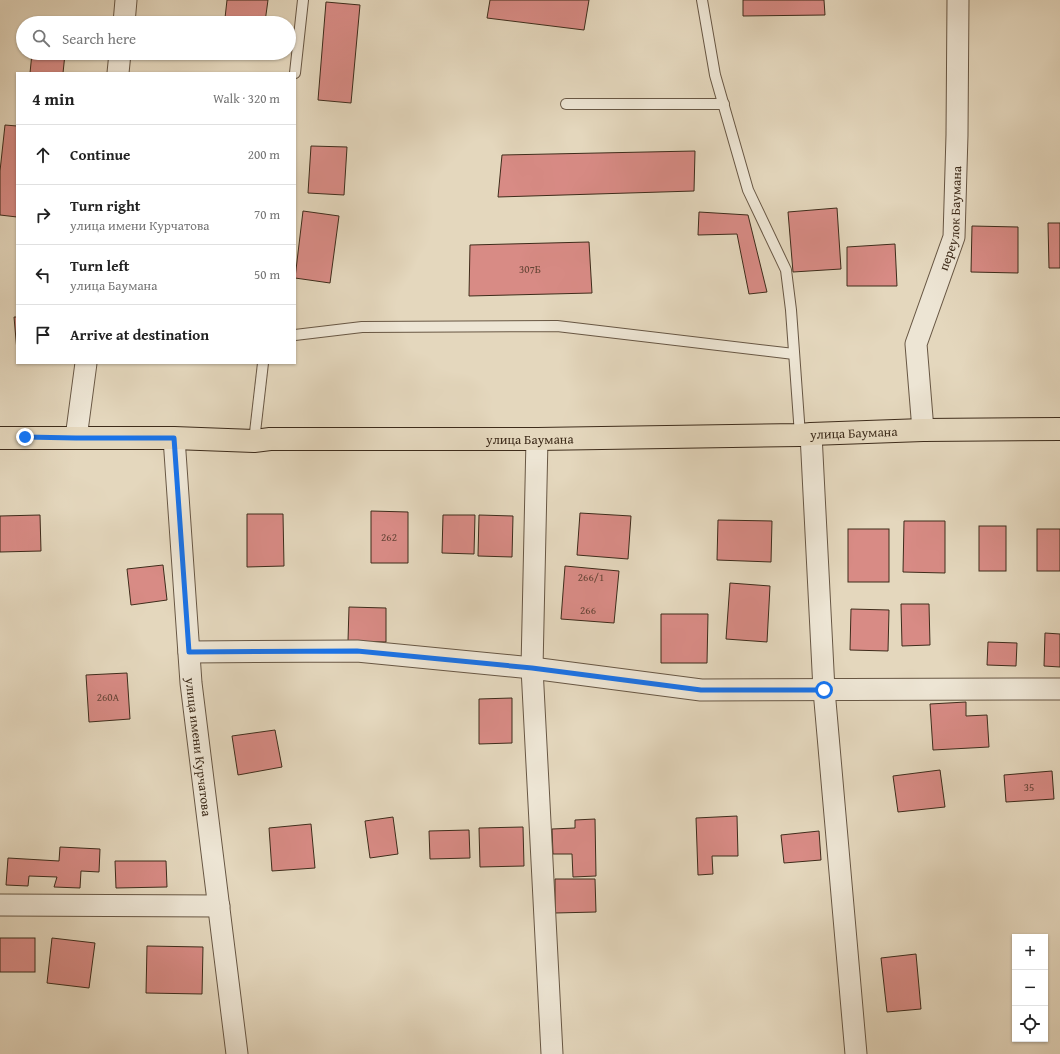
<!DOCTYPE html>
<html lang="en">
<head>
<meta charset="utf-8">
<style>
  body { margin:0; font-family:"Gentium Book Plus",serif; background:#f6f6f6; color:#222 }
  .controls { position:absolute; right:12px; bottom:12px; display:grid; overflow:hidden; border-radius:0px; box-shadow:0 1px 3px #0004 }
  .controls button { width:36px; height:36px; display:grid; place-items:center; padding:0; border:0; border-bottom:1px solid #e0e0e0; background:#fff; color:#222; font:20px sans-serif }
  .stop { position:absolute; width:12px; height:12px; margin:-9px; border:3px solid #1a73e8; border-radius:50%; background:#fff }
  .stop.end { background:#1a73e8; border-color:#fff; box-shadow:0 1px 4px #0008 }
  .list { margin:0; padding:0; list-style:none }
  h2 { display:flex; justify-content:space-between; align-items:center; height:52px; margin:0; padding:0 16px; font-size:17px }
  h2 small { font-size:13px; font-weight:400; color:#767676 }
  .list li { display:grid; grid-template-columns:26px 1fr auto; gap:12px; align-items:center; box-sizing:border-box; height:60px; padding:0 16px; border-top:1px solid #e0e0e0 }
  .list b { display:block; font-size:15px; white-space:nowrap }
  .list p { margin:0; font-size:13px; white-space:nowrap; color:#767676 }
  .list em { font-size:13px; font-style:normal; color:#767676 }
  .icon { flex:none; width:22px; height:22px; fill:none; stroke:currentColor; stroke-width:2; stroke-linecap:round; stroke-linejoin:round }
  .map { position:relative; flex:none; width:1060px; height:1054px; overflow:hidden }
  .search { position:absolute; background:#fff; box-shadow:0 1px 3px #0004; left:16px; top:16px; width:280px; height:44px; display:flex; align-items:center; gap:10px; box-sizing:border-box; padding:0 14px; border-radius:22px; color:#767676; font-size:15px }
  .panel { position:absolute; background:#fff; box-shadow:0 1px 3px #0004; left:16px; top:72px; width:280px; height:292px; border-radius:0px }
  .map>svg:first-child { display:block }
</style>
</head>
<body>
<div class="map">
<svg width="1060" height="1054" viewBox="0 0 1060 1054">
  <rect width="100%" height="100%" fill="#e4d7bd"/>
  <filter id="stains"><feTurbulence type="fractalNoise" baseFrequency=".005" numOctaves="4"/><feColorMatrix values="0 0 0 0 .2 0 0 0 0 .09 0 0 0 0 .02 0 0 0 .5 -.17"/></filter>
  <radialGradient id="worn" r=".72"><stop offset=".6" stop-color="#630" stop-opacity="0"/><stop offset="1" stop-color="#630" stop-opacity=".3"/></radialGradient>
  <g fill="#d88b85" stroke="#3e2c1b">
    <path d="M227 0H268L265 22 225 18Z"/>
    <path d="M490 0H589L584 30 487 18Z"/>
    <path d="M743 0H824L825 15 743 16Z"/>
    <path d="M326 2 360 5 351 103 318 100Z"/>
    <path d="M32 53 65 54 63 73H30Z"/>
    <path d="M5 125 17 126V217L0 215V171Z"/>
    <path d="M311 146 347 147 344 195 308 193Z"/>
    <path d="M695 151 694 191 498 197 502 155Z"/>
    <path d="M837 208 841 269 793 272 788 212Z"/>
    <path d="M303 211 339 216 330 283 295 278Z"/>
    <path d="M699 212 748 215 767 292 749 294 737 234 698 235Z"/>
    <path d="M1048 223H1060V268H1049Z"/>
    <path d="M972 226 1018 227V273L971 272Z"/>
    <path d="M589 242 592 293 469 296 470 245Z"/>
    <path d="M895 244 897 286H847V247Z"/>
    <path d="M14 317H17V351Z"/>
    <path d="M371 511 408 512V563H371Z"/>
    <path d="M580 513 631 516 628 559 577 555Z"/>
    <path d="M247 514H283L284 566 247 567Z"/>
    <path d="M40 515 41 551 0 552V516Z"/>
    <path d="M443 515H475L474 554 442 553Z"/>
    <path d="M479 515 513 516 512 557 478 556Z"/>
    <path d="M718 520 772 521 771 562 717 560Z"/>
    <path d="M904 521H945V573L903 572Z"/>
    <rect x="979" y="526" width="27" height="45"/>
    <rect x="848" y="529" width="41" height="53"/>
    <rect x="1037" y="529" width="23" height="42"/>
    <path d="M163 565 167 600 131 605 127 569Z"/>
    <path d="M565 566 619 571 614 623 561 619Z"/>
    <path d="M730 583 770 586 767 642 726 639Z"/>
    <path d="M901 604H929L930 645 902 646Z"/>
    <path d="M349 607 386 608V642L348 641Z"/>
    <path d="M851 609 889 610 888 651 850 650Z"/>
    <path d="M661 614H708L707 663H661Z"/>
    <path d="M1045 633 1060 634V667L1044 666Z"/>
    <path d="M988 642 1017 643 1016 666 987 665Z"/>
    <path d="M127 673 130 719 89 722 86 675Z"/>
    <path d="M512 698V743L479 744V699Z"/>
    <path d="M966 702V716L987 715 989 747 933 750 930 704Z"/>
    <path d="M275 730 282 767 238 775 232 736Z"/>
    <path d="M940 770 945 807 898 812 893 776Z"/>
    <path d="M1052 771 1054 799 1006 802 1004 775Z"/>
    <path d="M737 816 738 856H712L713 874 698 875 696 818Z"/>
    <path d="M393 817 398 854 370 858 365 821Z"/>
    <path d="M595 819 596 876 573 877 572 854H553L552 829 575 828V820Z"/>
    <path d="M311 824 315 868 272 871 269 828Z"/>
    <path d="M523 827 524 866 480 867 479 828Z"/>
    <path d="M469 830 470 858 430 859 429 831Z"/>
    <path d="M819 831 821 860 784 863 781 835Z"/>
    <path d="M60 847 100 849 99 872 81 871 80 888 54 887 57 877 29 876 28 886 6 885 8 858 59 861Z"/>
    <path d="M115 861H166L167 887 116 888Z"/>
    <path d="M555 879H595L596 912 555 913Z"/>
    <rect x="0" y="938" width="35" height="34"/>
    <path d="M52 938 95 943 89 988 47 983Z"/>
    <path d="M147 946 203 947 202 994 146 993Z"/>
    <path d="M916 954 921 1009 887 1012 881 958Z"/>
  </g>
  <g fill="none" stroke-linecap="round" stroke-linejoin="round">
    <g stroke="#685744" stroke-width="12">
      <g id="lane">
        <path d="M702 0 715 75 748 190 786 270 791 310 800 435"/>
        <path d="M295 73 303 0"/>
        <path d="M566 104H724"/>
        <path d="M295 335 362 327 557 326 794 354"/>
        <path d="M254 441 263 363"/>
      </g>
    </g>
    <g stroke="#685744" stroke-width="23">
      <g id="street">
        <path d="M124 23 126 0"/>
        <path d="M118 73 120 53"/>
        <path id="s1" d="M923 430 916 344 954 237 957 135 958 0"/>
        <path d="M811 434 824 690 856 1054"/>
        <path d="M76 438 86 363"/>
        <path id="s2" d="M174 438 191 683 237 1054"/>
        <path d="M537 439 532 668 552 1054"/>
        <path d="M189 652 357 651 532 668 701 690 1060 689"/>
        <path d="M0 905 219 906"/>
      </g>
    </g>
    <g stroke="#3e2c1b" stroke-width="24">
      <g id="primary">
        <path id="s3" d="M0 438H174L254 441 270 439H537L800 435 811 434 923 430 1060 429"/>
      </g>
    </g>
    <use href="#lane" stroke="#ede5d4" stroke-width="10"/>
    <use href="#street" stroke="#ede5d4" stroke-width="21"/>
    <use href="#primary" stroke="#e4d7bd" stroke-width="22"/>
  </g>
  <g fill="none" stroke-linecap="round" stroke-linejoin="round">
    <path stroke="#1a73e8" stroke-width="5" d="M25 437 76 438H174L189 652 357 651 532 668 701 690H824"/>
  </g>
  <g text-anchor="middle" stroke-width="3" stroke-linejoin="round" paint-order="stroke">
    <g font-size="11" fill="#644436">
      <text x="530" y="273">307Б</text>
      <text x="389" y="541">262</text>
      <text x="591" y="581">266/1</text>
      <text x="588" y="614">266</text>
      <text x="108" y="701">260А</text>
      <text x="1029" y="791">35</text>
    </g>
    <g font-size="13" fill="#3e2c1b" stroke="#ede5d4">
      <text dy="5" stroke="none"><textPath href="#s1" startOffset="218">переулок Баумана</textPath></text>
      <text dy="5" stroke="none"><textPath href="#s3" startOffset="854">улица Баумана</textPath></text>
      <text dy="5" stroke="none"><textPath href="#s3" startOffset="530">улица Баумана</textPath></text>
      <text dy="5" stroke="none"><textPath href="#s2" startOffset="310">улица имени Курчатова</textPath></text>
    </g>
  </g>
  <rect width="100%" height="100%" filter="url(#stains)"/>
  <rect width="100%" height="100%" fill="url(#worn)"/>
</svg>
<div class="controls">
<button>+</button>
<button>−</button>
<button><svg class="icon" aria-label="locate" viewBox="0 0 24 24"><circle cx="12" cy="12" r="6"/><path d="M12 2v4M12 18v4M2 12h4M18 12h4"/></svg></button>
</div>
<div class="stop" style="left:824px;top:690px"></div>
<div class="stop end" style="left:25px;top:437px"></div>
<div class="search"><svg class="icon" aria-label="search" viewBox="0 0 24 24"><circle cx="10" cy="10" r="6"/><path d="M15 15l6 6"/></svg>Search here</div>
<section class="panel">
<h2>4 min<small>Walk · 320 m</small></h2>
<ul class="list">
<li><svg class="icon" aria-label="ahead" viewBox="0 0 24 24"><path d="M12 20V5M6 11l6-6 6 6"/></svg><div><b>Continue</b></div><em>200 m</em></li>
<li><svg class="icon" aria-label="right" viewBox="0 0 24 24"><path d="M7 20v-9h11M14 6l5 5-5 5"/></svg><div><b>Turn right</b><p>улица имени Курчатова</p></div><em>70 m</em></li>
<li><svg class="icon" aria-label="left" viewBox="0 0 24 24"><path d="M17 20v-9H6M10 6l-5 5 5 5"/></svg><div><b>Turn left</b><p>улица Баумана</p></div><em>50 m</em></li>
<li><svg class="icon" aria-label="arrive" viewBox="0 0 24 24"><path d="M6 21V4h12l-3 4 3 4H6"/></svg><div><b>Arrive at destination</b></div></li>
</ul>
</section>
</div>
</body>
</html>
